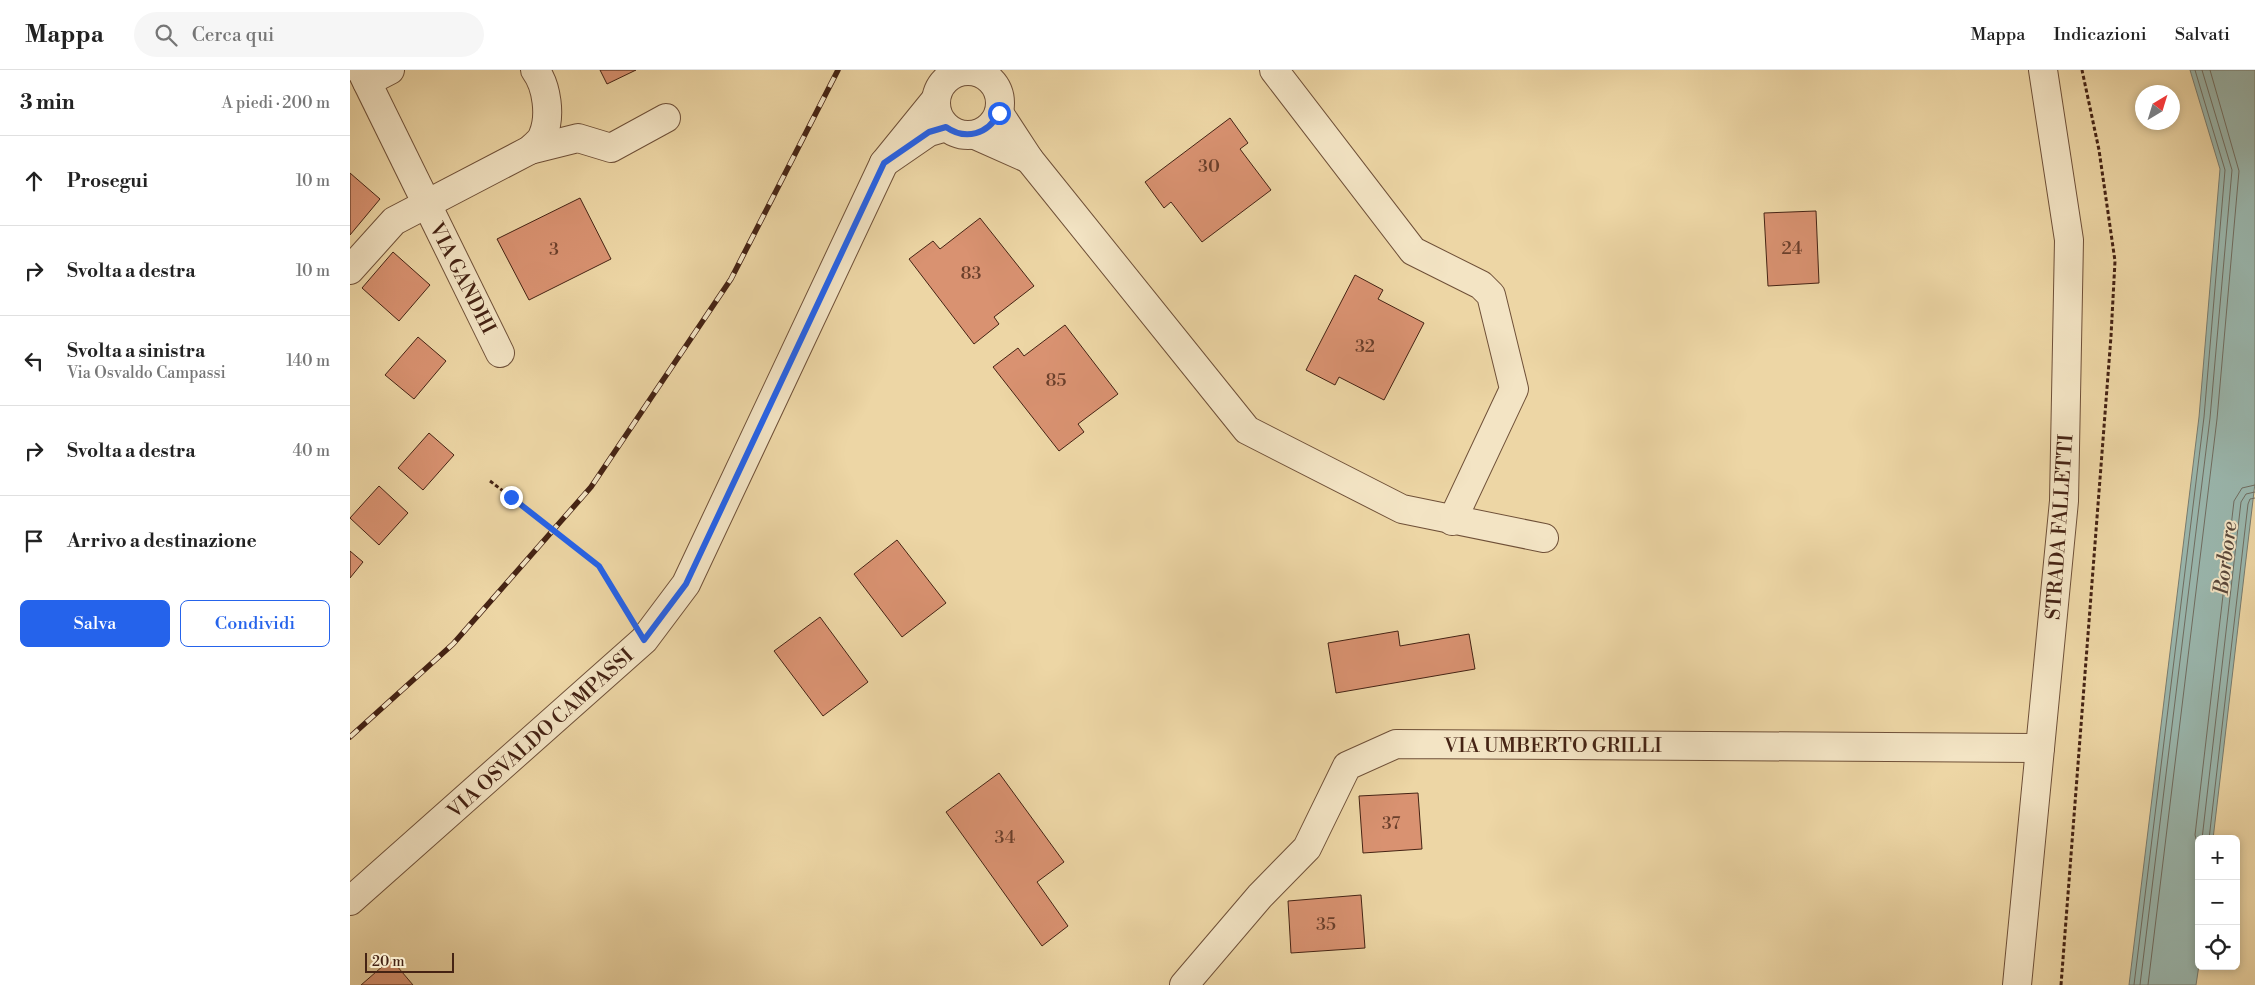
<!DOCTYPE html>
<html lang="it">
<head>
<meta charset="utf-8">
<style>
  body { margin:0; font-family:"Libre Bodoni",serif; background:#f6f6f6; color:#222 }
  .controls { position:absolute; right:15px; bottom:15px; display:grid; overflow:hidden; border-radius:8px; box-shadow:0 2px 8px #0003 }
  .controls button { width:45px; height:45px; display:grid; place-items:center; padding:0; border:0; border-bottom:1px solid #e0e0e0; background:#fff; color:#222; font:25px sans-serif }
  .compass { position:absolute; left:1785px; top:15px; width:45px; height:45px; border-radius:50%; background:#fff; box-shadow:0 2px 8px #0003; rotate:38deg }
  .scale { position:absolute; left:15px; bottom:12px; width:89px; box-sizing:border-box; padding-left:5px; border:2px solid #452314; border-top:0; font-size:14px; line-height:18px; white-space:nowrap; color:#452314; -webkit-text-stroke:4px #f3e4c4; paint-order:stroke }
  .stop { position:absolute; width:15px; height:15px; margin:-11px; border:4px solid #2563eb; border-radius:50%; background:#fff }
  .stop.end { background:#2563eb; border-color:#fff; box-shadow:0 1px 5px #0008 }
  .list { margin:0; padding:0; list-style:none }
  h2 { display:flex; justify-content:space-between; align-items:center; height:65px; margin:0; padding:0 20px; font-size:21px }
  h2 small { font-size:16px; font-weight:400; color:#767676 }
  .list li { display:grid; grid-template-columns:32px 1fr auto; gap:15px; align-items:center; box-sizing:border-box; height:90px; padding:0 20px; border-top:1px solid #e0e0e0 }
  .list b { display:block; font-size:19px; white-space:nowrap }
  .list p { margin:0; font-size:16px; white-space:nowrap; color:#767676 }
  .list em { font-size:16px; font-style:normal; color:#767676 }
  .actions { display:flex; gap:10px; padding:15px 20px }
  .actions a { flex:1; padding:11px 0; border:1px solid #2563eb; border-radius:8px; text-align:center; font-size:18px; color:#2563eb }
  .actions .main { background:#2563eb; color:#fff }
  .icon { flex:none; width:28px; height:28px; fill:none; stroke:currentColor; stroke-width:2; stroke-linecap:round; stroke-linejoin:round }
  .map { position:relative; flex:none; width:1905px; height:915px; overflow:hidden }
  header { display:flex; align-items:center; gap:30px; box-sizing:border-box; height:70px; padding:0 25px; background:#fff; border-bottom:1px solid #e0e0e0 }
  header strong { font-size:24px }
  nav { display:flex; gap:28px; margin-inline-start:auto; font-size:18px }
  .search { width:350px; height:45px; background:#f6f6f6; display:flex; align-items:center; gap:12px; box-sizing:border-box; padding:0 18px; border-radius:28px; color:#767676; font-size:19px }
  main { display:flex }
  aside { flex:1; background:#fff }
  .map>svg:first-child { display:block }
</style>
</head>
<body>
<header>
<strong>Mappa</strong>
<div class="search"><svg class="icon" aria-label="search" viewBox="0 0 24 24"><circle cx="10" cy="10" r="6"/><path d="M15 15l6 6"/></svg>Cerca qui</div>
<nav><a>Mappa</a><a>Indicazioni</a><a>Salvati</a></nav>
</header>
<main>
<aside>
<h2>3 min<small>A piedi · 200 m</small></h2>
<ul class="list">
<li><svg class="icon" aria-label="ahead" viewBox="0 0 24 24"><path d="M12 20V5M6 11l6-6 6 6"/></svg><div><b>Prosegui</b></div><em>10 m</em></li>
<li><svg class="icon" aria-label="right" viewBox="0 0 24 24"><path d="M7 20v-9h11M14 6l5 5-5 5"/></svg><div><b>Svolta a destra</b></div><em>10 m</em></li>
<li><svg class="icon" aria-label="left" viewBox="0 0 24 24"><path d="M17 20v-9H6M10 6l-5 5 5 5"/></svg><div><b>Svolta a sinistra</b><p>Via Osvaldo Campassi</p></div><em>140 m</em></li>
<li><svg class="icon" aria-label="right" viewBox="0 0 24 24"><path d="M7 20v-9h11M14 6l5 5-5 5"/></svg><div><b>Svolta a destra</b></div><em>40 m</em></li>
<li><svg class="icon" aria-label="arrive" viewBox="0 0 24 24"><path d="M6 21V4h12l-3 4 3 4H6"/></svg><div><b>Arrivo a destinazione</b></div></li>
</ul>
<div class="actions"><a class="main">Salva</a><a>Condividi</a></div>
</aside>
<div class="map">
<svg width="1905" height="915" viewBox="0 0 1905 915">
  <rect width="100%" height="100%" fill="#edd6a5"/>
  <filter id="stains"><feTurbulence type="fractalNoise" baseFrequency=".004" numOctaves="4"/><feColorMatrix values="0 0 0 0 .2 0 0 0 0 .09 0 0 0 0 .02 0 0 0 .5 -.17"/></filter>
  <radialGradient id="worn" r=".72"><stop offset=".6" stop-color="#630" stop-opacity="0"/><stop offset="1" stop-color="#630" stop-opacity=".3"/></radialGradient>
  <path fill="#9ab7ae" stroke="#787c70" d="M1840 0H1905V413L1863 769H1849V895L1846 915H1779L1849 347 1870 99Z"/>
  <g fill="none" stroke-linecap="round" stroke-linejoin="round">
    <g stroke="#706d61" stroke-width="1">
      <path d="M1852 769 1891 432 1896 424 1905 422"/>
      <path d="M1859 769 1898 434 1900 429 1905 428"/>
      <path d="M1849 779 1845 765 1884 431 1892 418 1905 415"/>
      <path d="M1784 915 1854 347 1875 100 1845 0"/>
      <path d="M1790 915 1860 348 1882 100 1852 0"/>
      <path d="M1798 915 1867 349 1889 101 1860 0"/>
    </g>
  </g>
  <g fill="#d99271" stroke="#452314">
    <path d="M250 0H286L257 14Z"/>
    <path d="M880 48 898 73 890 79 921 120 852 172 821 132 814 138 795 112Z"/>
    <path d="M0 103 30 129 0 165Z"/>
    <path d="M230 128 261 189 179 230 147 169Z"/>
    <path d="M1466 141 1469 213 1418 216 1414 143Z"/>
    <path d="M630 148 684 216 644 247 649 254 624 274 559 189 583 171 590 179Z"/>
    <path d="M43 182 80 215 49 251 12 218Z"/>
    <path d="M1005 205 1033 220 1028 229 1074 253 1034 330 989 307 985 315 956 300Z"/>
    <path d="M715 255 768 324 728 354 734 362 709 381 643 297 668 278 674 286Z"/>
    <path d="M68 267 96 291 64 329 35 305Z"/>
    <path d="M79 363 104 385 73 420 48 398Z"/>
    <path d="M29 416 58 443 29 475 0 448Z"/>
    <path d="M547 470 596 533 552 567 504 504Z"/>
    <path d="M0 481 13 492 0 508Z"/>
    <path d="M470 547 518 612 473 646 424 581Z"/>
    <path d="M1048 561 1050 576 1119 564 1125 599 986 623 978 573Z"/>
    <path d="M649 703 714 792 687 812 718 856 692 876 596 742Z"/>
    <path d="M1068 723 1072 779 1013 783 1009 726Z"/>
    <path d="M1011 825 1015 878 941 883 938 831Z"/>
    <path d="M41 889 63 915H11Z"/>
  </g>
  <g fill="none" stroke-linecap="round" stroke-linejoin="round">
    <g stroke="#6f5038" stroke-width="30">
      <g id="street">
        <path d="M11 0 150 283"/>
        <path d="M924 0 1063 181 1131 215 1141 225 1164 319 1102 451"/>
        <circle cx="618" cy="33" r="32"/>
        <path d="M17 12 40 0"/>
        <path d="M586 29 534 93 579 62 596 57"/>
        <path d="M625 65 679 89 649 43"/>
        <path d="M180 80 228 68 261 78 316 48"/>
        <path d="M679 89 897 360 1052 439 1194 468"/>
        <path d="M0 200 44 151 180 80C184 76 191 71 193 65 201 46 197 16 185 0"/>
        <path d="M0 831 294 570 336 514 534 93"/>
        <path d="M834 915 910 826 957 778 997 696 1046 674 1690 678"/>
        <path d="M1667 915 1714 431 1719 170 1693 0"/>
      </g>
    </g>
    <g stroke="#452314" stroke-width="3" stroke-dasharray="4 2.5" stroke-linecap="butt">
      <path d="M140 411 161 427"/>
      <path d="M249 496 279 545"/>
      <path d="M1711 915 1761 266 1765 191 1749 80 1732 0"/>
    </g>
    <use href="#street" stroke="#f3e4c4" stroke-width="28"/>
    <g stroke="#452314" stroke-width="5.5">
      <path id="rail" d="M0 667 103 574 241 417 381 209 488 0"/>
    </g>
    <use href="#rail" stroke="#f3e4c4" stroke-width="4" stroke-dasharray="11" stroke-linecap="butt"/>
    <path stroke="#452314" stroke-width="3" stroke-dasharray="4 2.5" stroke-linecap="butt" d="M161 427 249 496"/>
  </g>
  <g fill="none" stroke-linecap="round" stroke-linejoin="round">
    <path stroke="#2563eb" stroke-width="6" d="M161 427 249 496 294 570 336 514 534 93 579 62 596 57C616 71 638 64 649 43"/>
  </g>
  <g text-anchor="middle" stroke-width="4" stroke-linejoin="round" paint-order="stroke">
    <g font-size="18" fill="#6a3f2b">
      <text x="859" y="102">30</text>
      <text x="1442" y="184">24</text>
      <text x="204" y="185">3</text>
      <text x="621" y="209">83</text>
      <text x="1015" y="282">32</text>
      <text x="706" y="316">85</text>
      <text x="1041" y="759">37</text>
      <text x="655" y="773">34</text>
      <text x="976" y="860">35</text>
    </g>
    <g font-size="20" fill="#452314" stroke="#f3e4c4">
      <text transform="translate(113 208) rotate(63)" y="7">VIA GANDHI</text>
      <text transform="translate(1709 457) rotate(-86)" y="7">STRADA FALLETTI</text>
      <text transform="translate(190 663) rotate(-42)" y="7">VIA OSVALDO CAMPASSI</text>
      <text x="1203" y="682">VIA UMBERTO GRILLI</text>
    </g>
    <g font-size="21" font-style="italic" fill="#5a483a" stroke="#f3e4c4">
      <text transform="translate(1875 488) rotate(-83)" y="7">Borbore</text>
    </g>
  </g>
  <rect width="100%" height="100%" filter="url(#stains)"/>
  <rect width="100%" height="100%" fill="url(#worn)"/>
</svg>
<div class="controls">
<button>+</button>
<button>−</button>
<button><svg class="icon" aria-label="locate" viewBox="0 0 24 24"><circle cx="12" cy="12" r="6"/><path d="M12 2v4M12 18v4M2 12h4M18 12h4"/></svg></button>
</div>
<svg class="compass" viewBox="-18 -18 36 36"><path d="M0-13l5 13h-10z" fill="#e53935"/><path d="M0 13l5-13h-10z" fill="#767676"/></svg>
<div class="scale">20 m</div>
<div class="stop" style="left:649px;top:43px"></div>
<div class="stop end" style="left:161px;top:427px"></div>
</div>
</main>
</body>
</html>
